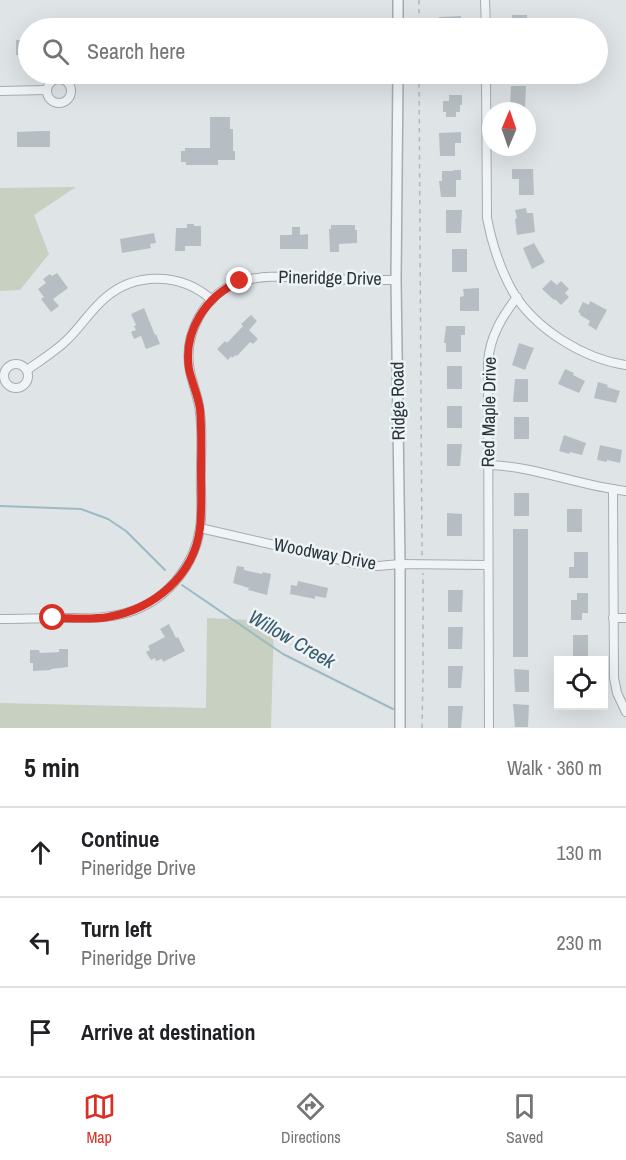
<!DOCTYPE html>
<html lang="en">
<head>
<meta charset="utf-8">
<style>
  body { margin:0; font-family:"Archivo Narrow",sans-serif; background:#f6f6f6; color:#202124 }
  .controls { position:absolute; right:18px; bottom:18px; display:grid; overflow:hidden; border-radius:0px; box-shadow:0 6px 24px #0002 }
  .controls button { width:54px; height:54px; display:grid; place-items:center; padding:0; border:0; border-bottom:2px solid #e0e0e0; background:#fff; color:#202124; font:30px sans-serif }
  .compass { position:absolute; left:482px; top:102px; width:54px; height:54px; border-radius:50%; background:#fff; box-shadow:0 6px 24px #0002; rotate:2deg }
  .stop { position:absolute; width:18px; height:18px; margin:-14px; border:4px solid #d93025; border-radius:50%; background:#fff }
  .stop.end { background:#d93025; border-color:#fff; box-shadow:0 2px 6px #0008 }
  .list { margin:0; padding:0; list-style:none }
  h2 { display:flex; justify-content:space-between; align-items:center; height:78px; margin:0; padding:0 24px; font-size:26px }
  h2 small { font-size:20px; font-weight:400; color:#757577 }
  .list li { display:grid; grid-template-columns:39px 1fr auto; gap:18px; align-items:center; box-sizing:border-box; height:90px; padding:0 24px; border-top:2px solid #e0e0e0 }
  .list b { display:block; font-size:22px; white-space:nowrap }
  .list p { margin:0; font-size:20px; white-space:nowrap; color:#757577 }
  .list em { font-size:20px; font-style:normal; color:#757577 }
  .icon { flex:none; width:33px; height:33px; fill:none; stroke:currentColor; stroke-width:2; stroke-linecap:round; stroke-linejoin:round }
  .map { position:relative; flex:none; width:626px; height:728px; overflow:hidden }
  .search { position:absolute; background:#fff; box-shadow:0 6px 24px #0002; left:18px; right:18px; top:18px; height:66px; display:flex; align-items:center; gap:15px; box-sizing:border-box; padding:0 21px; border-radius:33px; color:#757577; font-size:22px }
  .sheet { height:348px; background:#fff }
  nav { display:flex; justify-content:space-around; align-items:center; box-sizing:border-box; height:84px; border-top:2px solid #e0e0e0; background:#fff; font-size:16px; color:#757577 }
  nav a { display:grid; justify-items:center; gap:3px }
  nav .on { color:#d93025 }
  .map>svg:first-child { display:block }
</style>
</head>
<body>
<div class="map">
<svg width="626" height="728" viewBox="0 0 626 728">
  <rect width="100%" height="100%" fill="#dfe4e7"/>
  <g fill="#c8d0c1">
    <path d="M76 187 34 215 49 254 20 290 0 291V188Z"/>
    <path d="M207 618 274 621 271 728H0V703L206 708Z"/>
  </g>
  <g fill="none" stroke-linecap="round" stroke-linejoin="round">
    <g stroke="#9db9c4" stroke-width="2">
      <path d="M0 506 81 509 108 519 126 531 165 570"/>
      <path d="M182 585 283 654 393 709"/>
    </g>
  </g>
  <g fill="#b7bec3">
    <rect x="512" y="15" width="15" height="13"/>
    <path d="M461 16V27H452V28H439V17Z"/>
    <rect x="16" y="40" width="12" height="15"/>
    <path d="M511 86H526L525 108H510Z"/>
    <path d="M449 95H462V105H460V112H456V117H446V112H443V101H449Z"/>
    <path d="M210 117H230V129H233V151H235V160H218V165H186V162H181V151H185V148H210Z"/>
    <path d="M40 131H50V147H17V132Z"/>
    <path d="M461 132V143H455V156H440L439 133Z"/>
    <path d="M512 169H533L534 195H519V179H512Z"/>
    <path d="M453 170H461V180H456V197H441L439 181H442V171H453Z"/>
    <path d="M526 208 527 213H533L535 232 517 235 515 219 517 218 515 210Z"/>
    <path d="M446 210H462L461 233H446Z"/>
    <path d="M187 224H194V226H201V246H185V251H175L176 228H187Z"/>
    <path d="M331 225H355V230H357V243L339 244V252H330L329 229H331Z"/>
    <path d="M292 227H300V235L308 234V249H280V235H292Z"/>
    <path d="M154 233 156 243 150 244 151 248 122 253 120 239Z"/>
    <path d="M534 243 545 262 532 269 523 248Z"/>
    <rect x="452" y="249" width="15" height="23"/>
    <path d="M57 273 68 288 53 299 59 306 51 312 41 299 44 297 38 289 46 283 43 279 50 274 52 276Z"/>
    <path d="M551 280 557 285 561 281 569 289 565 293 569 297 561 305 555 299 554 300 542 289Z"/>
    <path d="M479 288V311H460V297L464 296 463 289Z"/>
    <path d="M590 301 607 310 596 330 588 325 590 321 580 315V313L578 312 583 302 589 305Z"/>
    <path d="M144 308 155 335 156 334 160 344 146 349 141 336 134 339 131 332 136 330 134 326 136 325 131 314Z"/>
    <path d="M251 315 257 321 249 330 258 339 253 344 250 342 237 356 236 355 232 358 231 356 228 360 217 349 225 341 227 343 243 326 241 324Z"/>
    <path d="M446 326H465V335H461V352H446V343H444Z"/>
    <path d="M519 343 534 348 525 370 512 365Z"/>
    <rect x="447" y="366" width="15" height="23"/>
    <path d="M565 369 574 373 573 375 585 381 579 393 558 384Z"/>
    <path d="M515 379H528V402H513Z"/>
    <path d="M598 382 608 385 607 387 620 391 616 403 594 398Z"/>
    <rect x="447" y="406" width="15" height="22"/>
    <rect x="514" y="417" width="15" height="22"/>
    <path d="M564 435 586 443 582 455 570 452 569 454 559 451Z"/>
    <path d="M447 444H462L460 466H447Z"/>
    <path d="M600 445 622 450 620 463 607 460V462L597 460Z"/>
    <rect x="514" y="493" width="15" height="23"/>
    <rect x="567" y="509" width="15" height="23"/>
    <path d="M447 513 462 514V536H447Z"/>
    <rect x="513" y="529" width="15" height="128"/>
    <path d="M574 552H588V578H569V567H574Z"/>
    <path d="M237 566 244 567V570L262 574 263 572 271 574 267 595 248 590 249 588 233 583Z"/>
    <path d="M298 581 328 588 326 598 315 596V599L290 594 291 585 297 586Z"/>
    <path d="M448 590H463L462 612H448Z"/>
    <path d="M577 593H588V613H582V620H571V600H577Z"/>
    <path d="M169 624 176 638 178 637 185 651 163 662 162 659 156 661 155 658 151 660 146 652 150 650 148 646 165 637 160 629Z"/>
    <path d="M448 627H463L462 649H448Z"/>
    <rect x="573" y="635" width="15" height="22"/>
    <path d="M59 649H68V667L51 669V670L33 671V663H30V650H39L40 653 59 652Z"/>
    <path d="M448 666H463L461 688H448Z"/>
    <path d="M514 669 529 670V692H515Z"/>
    <path d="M513 704 529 705 528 727H515Z"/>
    <path d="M448 706H463L461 728H448Z"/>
  </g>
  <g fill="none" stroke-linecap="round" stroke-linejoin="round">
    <g stroke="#a5acb1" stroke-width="10">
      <g id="minor">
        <path d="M485 0 486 28"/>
        <path d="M486 74 487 218C492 244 500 269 513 292 535 329 584 359 626 365"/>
        <circle cx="59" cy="91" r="12"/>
        <path d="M0 91 46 90"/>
        <circle cx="16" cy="376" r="12"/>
        <path d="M27 370C41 360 56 351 68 339 81 326 91 310 105 298 136 271 182 273 212 300"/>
        <path d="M488 465C535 466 579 486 626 491"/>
        <path d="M613 489 614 678 617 693 626 712"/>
        <path d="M200 528 358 564 378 566 400 564 488 565"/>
        <path d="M613 618H626"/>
        <path d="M0 619C21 619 42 618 64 618 88 618 112 619 135 610 169 597 195 564 200 528 203 509 200 489 201 469 201 449 203 426 199 406 197 394 192 382 190 371 183 337 202 298 234 284 263 272 298 278 328 279 351 280 374 280 396 280"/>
        <path d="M489 728 488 362C490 336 502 317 517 297"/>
      </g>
    </g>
    <g stroke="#a5acb1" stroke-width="12">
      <g id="tertiary">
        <path d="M398 28V0"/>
        <path d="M398 74 396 280 400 564V728"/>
      </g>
    </g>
    <g stroke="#b1b7bb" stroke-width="1.5" stroke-dasharray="4.5 4.5" stroke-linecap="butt">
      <path d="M419 0V28"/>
      <path d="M419 74 422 556"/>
      <path d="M422 728 423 675V573"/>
    </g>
    <use href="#minor" stroke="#f1f4f6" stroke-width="8"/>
    <use href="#tertiary" stroke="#f1f4f6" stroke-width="9"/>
  </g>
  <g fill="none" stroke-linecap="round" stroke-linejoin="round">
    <path stroke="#d93025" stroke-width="8" d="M53 618C70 618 92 620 108 617 154 609 194 576 200 528 202 510 201 491 201 473 201 452 202 430 200 409 198 395 192 383 189 369 183 331 206 296 240 281"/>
  </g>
  <g text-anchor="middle" stroke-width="5" stroke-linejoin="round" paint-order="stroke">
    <g font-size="18" fill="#29353d" stroke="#eef3f5">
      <text transform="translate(330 278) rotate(1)" y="6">Pineridge Drive</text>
      <text transform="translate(398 401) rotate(-91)" y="6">Ridge Road</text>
      <text transform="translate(489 412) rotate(-89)" y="6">Red Maple Drive</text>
      <text transform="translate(325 554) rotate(11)" y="6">Woodway Drive</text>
    </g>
    <g font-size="20" font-style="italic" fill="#375c6d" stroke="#eef3f5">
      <text transform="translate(292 639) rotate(30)" y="7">Willow Creek</text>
    </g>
  </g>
</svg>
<div class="controls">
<button><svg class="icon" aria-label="locate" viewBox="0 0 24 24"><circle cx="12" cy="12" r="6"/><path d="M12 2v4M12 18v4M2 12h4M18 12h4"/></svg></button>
</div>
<svg class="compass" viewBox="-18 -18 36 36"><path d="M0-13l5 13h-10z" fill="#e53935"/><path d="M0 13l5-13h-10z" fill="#757577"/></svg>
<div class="stop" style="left:53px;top:618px"></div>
<div class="stop end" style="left:240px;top:281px"></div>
<div class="search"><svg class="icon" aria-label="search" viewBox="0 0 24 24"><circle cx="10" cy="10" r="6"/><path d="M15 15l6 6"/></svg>Search here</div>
</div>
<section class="sheet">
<h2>5 min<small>Walk · 360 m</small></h2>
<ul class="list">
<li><svg class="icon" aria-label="ahead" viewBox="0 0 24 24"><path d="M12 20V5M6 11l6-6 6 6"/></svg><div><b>Continue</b><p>Pineridge Drive</p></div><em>130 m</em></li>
<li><svg class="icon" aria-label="left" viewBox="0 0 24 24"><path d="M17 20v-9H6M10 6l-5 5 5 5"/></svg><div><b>Turn left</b><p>Pineridge Drive</p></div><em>230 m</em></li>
<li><svg class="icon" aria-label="arrive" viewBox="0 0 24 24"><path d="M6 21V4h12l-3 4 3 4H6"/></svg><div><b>Arrive at destination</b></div></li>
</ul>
</section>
<nav>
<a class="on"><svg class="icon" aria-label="map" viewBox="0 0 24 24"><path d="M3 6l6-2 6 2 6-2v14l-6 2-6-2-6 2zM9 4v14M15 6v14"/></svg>Map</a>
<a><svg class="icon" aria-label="directions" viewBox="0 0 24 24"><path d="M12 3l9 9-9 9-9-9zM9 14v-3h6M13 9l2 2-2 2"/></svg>Directions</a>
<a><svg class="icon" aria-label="saved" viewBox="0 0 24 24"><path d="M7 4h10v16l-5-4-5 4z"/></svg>Saved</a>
</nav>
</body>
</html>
